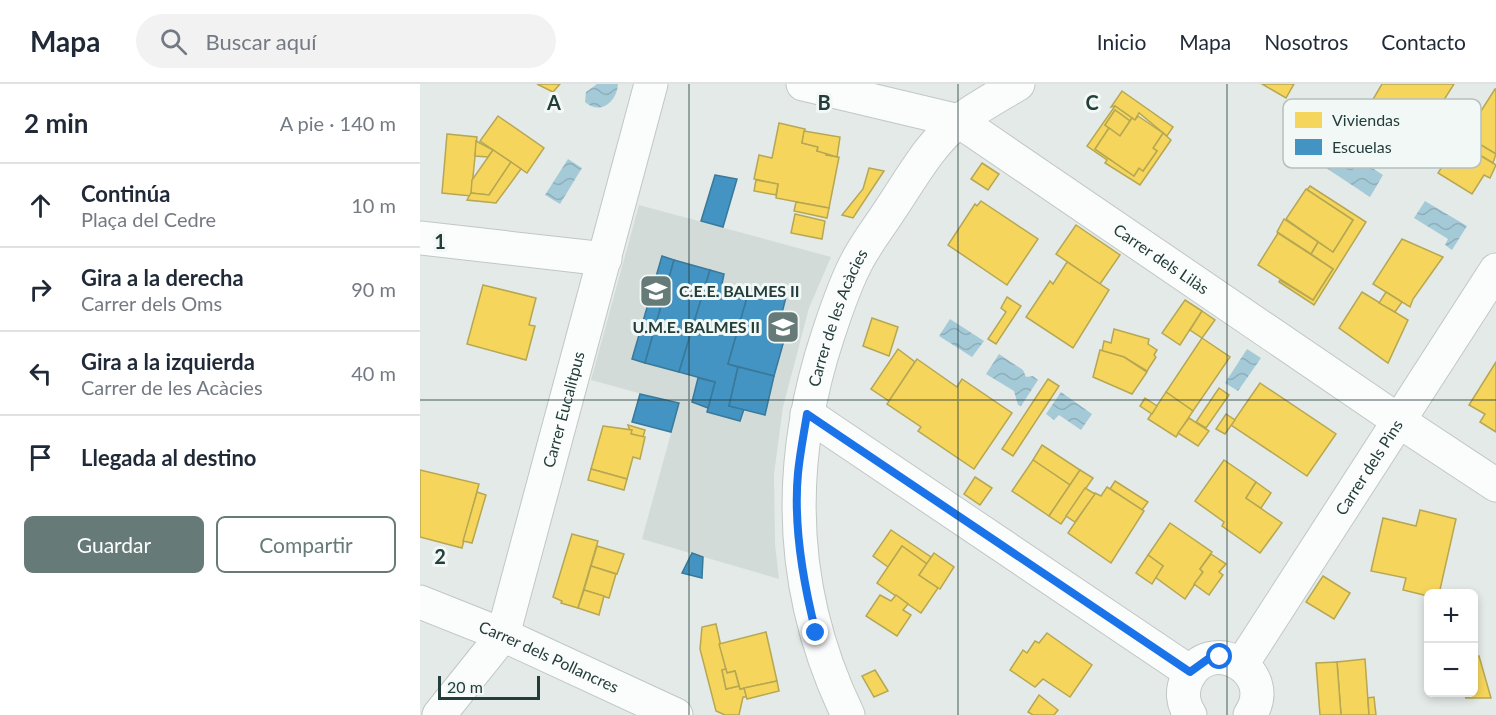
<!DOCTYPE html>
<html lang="es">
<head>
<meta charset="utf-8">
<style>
  body { margin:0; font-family:Lato,sans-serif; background:#f2f2f3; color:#1f2937 }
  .controls { position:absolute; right:18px; bottom:18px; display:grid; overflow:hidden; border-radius:9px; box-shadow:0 3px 9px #0003 }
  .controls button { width:54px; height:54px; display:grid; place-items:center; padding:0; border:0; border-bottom:2px solid #e0e1e3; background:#fff; color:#1f2937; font:30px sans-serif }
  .scale { position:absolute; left:18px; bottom:15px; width:102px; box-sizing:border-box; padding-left:6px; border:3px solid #223d3a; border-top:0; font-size:16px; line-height:21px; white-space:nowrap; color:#223d3a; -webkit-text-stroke:4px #f2f8f6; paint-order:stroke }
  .stop { position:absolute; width:18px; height:18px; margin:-14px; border:4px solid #1a73e8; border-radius:50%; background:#fff }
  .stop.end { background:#1a73e8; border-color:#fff; box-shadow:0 2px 6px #0008 }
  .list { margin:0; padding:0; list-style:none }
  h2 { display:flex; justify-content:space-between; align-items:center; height:78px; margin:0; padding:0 24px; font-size:26px }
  h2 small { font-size:20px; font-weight:400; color:#747a83 }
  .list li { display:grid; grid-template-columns:39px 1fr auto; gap:18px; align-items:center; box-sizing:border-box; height:84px; padding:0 24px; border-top:2px solid #e0e1e3 }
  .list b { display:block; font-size:22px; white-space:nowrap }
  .list p { margin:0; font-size:20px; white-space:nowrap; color:#747a83 }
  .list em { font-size:20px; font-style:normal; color:#747a83 }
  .actions { display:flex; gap:12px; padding:18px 24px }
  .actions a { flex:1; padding:14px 0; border:2px solid #667a77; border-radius:9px; text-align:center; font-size:21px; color:#667a77 }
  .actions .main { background:#667a77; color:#fff }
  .icon { flex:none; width:33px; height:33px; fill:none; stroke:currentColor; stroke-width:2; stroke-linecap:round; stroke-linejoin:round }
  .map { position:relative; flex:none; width:1076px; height:631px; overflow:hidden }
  header { display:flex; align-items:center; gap:36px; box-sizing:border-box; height:84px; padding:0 30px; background:#fff; border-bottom:2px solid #e0e1e3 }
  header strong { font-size:28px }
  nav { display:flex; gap:33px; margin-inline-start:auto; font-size:21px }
  .search { width:420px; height:54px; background:#f2f2f3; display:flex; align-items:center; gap:15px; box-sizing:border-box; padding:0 21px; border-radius:33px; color:#747a83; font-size:22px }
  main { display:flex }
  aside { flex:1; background:#fff }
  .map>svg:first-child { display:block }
</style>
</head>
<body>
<header>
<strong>Mapa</strong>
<div class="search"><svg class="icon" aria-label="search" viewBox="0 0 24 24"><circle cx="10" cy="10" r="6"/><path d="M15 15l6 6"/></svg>Buscar aquí</div>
<nav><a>Inicio</a><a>Mapa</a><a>Nosotros</a><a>Contacto</a></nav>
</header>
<main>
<aside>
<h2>2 min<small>A pie · 140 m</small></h2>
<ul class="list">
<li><svg class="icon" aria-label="ahead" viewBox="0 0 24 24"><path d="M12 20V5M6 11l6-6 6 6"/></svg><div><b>Continúa</b><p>Plaça del Cedre</p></div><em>10 m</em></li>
<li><svg class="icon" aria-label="right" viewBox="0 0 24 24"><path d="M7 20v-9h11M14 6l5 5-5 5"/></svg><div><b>Gira a la derecha</b><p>Carrer dels Oms</p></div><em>90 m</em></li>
<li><svg class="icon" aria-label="left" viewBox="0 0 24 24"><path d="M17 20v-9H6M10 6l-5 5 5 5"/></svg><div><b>Gira a la izquierda</b><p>Carrer de les Acàcies</p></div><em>40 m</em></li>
<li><svg class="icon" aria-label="arrive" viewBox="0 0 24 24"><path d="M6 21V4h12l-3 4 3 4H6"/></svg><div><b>Llegada al destino</b></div></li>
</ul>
<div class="actions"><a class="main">Guardar</a><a>Compartir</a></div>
</aside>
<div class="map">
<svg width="1076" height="631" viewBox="0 0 1076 631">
  <defs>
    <pattern id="water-waves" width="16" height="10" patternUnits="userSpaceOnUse" patternTransform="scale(1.5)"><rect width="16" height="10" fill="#a4cad8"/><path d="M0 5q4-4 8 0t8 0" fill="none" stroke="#8daeba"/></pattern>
  </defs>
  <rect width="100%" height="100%" fill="#e4eae8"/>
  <path fill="#d2dbd8" d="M219 121 411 173 389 224 363 323 354 390 355 460 359 495 222 455 259 320 171 296Z"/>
  <g fill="url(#water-waves)">
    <path d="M177 0H198C197 17 181 32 165 18L166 8Z"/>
    <path d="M917 61 963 91 950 113 903 82Z"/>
    <path d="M148 75 162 84 140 120 125 111Z"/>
    <path d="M1005 117 1047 142 1032 166 1025 161 1028 155 994 134Z"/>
    <path d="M530 235 564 257 552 273 519 252Z"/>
    <path d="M827 265 841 274 818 307 805 299Z"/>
    <path d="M579 270 603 286 606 293 613 292 618 296 601 322 598 321 594 307 566 290Z"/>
    <path d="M641 308 672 330 661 346 639 331 634 336 626 330Z"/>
  </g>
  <g fill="#f6d55c" stroke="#b6a752" stroke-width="1.5">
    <path d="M117 0H140L133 8Z"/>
    <path d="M842 0H874L866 14Z"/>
    <path d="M962 0H1034L1003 49 985 38 981 44 963 33 967 27 952 17Z"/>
    <path d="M1075 5H1076V70L1045 52Z"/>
    <path d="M702 7 753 43 747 52 719 29 715 36 695 22 691 23Z"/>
    <path d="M695 22 712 34 710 37 695 26 685 41 689 44 675 65 714 92 719 84 723 87 737 67 733 64 743 49 751 56 720 101 685 79 687 76 667 62Z"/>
    <path d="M695 26 710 37 700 52 685 41Z"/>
    <path d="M78 32 124 64 107 89 60 57Z"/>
    <path d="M718 32 743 49 733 64 737 67 723 87 719 84 714 92 675 65 689 44 700 52 712 34 715 36Z"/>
    <path d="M359 39 385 45 382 59 398 63 397 67 406 68V71L419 73 409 124 356 114 358 100 334 95 339 71 352 74Z"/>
    <path d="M384 47 420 53 417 73 397 67 398 63 382 59Z"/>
    <path d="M27 50 57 53 51 112 22 109Z"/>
    <path d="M1053 56 1076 70 1073 79 1053 67 1047 77 1042 74Z"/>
    <path d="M56 57 73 66 68 73 55 72Z"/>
    <path d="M1039 62 1046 67 1042 74 1047 77 1053 67 1076 81 1070 94 1064 91 1052 110 1018 89 1032 67 1035 69Z"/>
    <path d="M73 66 91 78 69 111 51 109 52 96Z"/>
    <path d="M91 78 101 85 76 119 47 116 51 109 69 111Z"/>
    <path d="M562 79 579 90 568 106 551 95Z"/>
    <path d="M449 84 464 87 433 134 422 131 443 105Z"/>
    <path d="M336 96 358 100 356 111 334 107Z"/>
    <path d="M890 102 946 138 894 221 859 198 860 196 893 216 913 185 891 170 898 158 913 168 933 136 887 106Z"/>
    <path d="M886 105 933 136 913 168 866 135Z"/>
    <path d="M561 117 618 155 587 201 528 161 555 120 557 122Z"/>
    <path d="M376 118 409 124 407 134 374 127Z"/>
    <path d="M375 130 405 137 402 155 371 149Z"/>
    <path d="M864 135 898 158 891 170 857 148Z"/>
    <path d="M656 141 700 171 680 200 636 170Z"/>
    <path d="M858 149 913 185 893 216 838 181Z"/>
    <path d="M982 155 1023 173 993 215 990 223 953 200Z"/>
    <path d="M647 178 689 206 653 264 606 233 630 197 633 200Z"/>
    <path d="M63 201 116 214 109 241 115 242 106 276 47 260Z"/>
    <path d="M942 208 988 236 968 279 919 244Z"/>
    <path d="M966 208 982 218 975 228 959 219Z"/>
    <path d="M587 213 601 222 576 260 568 255 586 228 581 224Z"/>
    <path d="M765 216 782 227 760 261 742 249Z"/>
    <path d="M782 227 795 236 782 254 770 246Z"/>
    <path d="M452 234 478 243 469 272 443 262Z"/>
    <path d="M694 245 729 255 728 260 737 266 734 271 736 273 727 287 704 273 682 267 684 257 691 259Z"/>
    <path d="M782 254 810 273 773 327 746 308Z"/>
    <path d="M478 265 495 278 469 317 451 305Z"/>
    <path d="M680 266 704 273 727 288 712 310 673 293Z"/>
    <path d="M497 275 537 303 542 295 592 329 554 385 498 347 501 343 467 320Z"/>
    <path d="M1076 278V348L1060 338 1065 330 1049 321Z"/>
    <path d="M628 295 639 302 593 372 582 365Z"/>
    <path d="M840 299 916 350 887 392 811 341Z"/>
    <path d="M799 304 809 311 786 344 776 338Z"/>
    <path d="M746 308 773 327 756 353 728 335Z"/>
    <path d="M725 314 737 322 732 330 720 322Z"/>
    <path d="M806 330 815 336 805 350 796 345Z"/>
    <path d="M769 334 789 347 778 362 758 349Z"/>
    <path d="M208 341 225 346 223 353 211 350Z"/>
    <path d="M183 342 212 346 211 350 225 353 220 375 213 373 207 395 171 385Z"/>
    <path d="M622 361 660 386 650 401 613 376Z"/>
    <path d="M613 376 650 401 629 432 592 407Z"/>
    <path d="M804 376 836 398 826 414 862 439 840 469 802 442 804 438 775 417Z"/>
    <path d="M171 385 207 395 204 406 168 396Z"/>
    <path d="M0 386 59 400 42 464 0 453Z"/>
    <path d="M660 386 673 394 641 440 629 432Z"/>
    <path d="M555 393 572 404 560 421 544 410Z"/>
    <path d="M695 397 728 418 722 426 690 405Z"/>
    <path d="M836 398 851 409 841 424 826 414Z"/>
    <path d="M687 403 724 427 691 479 648 449 675 409 681 412Z"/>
    <path d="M665 404 675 410 655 438 646 432Z"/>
    <path d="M57 408 66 411 52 459 43 457Z"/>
    <path d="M1000 426 1036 435 1019 510H1008V512L983 506 986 494 951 487 963 434 996 442Z"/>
    <path d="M750 439 792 468 780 485 783 488 765 515 735 493 743 482 728 471Z"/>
    <path d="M471 446 511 473 507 480 482 462 468 483 453 472Z"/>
    <path d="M152 450 178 457 158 524 141 519 142 517 133 513Z"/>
    <path d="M177 462 204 470 197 490 171 482Z"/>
    <path d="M482 462 507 480 499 491 518 504 501 529 457 499Z"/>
    <path d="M514 469 534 483 520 505 499 491Z"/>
    <path d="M791 470 806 480 799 488 803 491 789 511 774 500 783 488 780 485Z"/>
    <path d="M728 471 743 482 732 500 716 489Z"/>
    <path d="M171 482 196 490 189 514 164 506Z"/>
    <path d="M903 492 930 509 914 535 886 518Z"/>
    <path d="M164 506 184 512 179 531 158 524Z"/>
    <path d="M460 511 471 517 476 511 488 520 483 526 491 531 477 552 446 532Z"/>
    <path d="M296 540 306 585 302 586 306 605 319 602 320 605 324 604 327 613H323L319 631H305L296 627 280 565 282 543Z"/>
    <path d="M346 548 357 597 320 605 315 587 307 589 299 560Z"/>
    <path d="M627 549 672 581 650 613 623 595 615 603 590 586 603 566 607 569 615 557 619 559Z"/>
    <path d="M1054 572H1059L1071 614H1046L1043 608H1054Z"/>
    <path d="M945 575 949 631H921L917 578Z"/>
    <path d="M917 578 921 631H900L896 579Z"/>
    <path d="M306 585 307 589 315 587 319 602 306 605 302 586Z"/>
    <path d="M455 586 468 607 454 613 442 592Z"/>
    <path d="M357 597 359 607 327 615 324 604Z"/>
    <path d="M619 611 638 626 634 631H613L608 628Z"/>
    <path d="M954 613 956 631H949L948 614Z"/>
  </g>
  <g fill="#4393c3" stroke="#39799a" stroke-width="1.5">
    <path d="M295 91 317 95 303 143 281 137Z"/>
    <path d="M242 172 254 176 225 279 212 275Z"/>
    <path d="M254 176 290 186 259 288 225 279Z"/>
    <path d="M290 186 304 190 302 200 329 207 308 280 318 283 309 322 324 325 320 337 287 328 295 298 259 288Z"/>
    <path d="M330 203 366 213 361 233 370 235 354 292 308 280Z"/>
    <path d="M318 283 354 292 345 331 309 322Z"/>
    <path d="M278 294 295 298 288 324 272 318Z"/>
    <path d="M220 310 259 319 251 348 212 338Z"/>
    <path d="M272 469 283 473 282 494 262 489Z"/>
  </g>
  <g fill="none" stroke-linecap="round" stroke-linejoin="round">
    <g stroke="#c1c7c5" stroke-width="35">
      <g id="street">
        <path id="s1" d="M383 0 539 37 979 337 1076 401"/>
        <path d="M0 154 185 175"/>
        <path d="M387 330 770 588"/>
        <path id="s2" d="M0 518 83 551 256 631"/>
        <path id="s3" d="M822 580 1076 186"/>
        <path id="s4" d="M19 631 83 551 231 0"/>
        <path id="s5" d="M428 631C368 507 365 381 408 251 416 227 424 202 436 179 445 161 459 143 470 126 491 95 510 59 540 36 558 23 578 12 598 0"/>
        <path d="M770 631C763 620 761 607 767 595 789 548 859 587 830 631"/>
      </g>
    </g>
    <use href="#street" stroke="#fbfcfc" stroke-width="33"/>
  </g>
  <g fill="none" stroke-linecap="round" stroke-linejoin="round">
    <path stroke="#1a73e8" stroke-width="8" d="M396 549C383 498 373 442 378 389 380 369 384 349 387 330L770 588 788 575 800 573"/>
  </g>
  <path fill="none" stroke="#223d3a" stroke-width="1.5" stroke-opacity="0.55" d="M269 0V631M538 0V631M807 0V631M0 316H1076"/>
  <defs>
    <g id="school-square" transform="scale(1.725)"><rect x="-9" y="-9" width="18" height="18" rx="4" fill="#667a77" stroke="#f2f8f6"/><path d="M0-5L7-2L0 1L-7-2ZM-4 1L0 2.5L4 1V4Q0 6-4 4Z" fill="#fff"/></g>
  </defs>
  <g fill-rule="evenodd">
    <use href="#school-square" x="236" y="207"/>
    <use href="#school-square" x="363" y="243"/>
  </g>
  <g text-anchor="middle" stroke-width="6" stroke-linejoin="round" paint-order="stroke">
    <g font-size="16" fill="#223d3a" stroke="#f2f8f6">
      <text dy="6" stroke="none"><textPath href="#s1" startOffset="405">Carrer dels Lilàs</textPath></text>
      <text dy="6" stroke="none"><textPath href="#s5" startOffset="410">Carrer de les Acàcies</textPath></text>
      <text dy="6" stroke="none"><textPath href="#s4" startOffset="336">Carrer Eucalitpus</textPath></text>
      <text dy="6" stroke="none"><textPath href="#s3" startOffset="234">Carrer dels Pins</textPath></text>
      <text dy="6" stroke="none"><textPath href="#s2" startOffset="140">Carrer dels Pollancres</textPath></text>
    </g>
    <g font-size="16" font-weight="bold" fill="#223d3a" stroke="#f2f8f6" text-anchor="start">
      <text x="259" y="213">C.E.E. BALMES II</text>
      <text x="340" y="249" text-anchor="end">U.M.E. BALMES II</text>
    </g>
  </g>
  <rect x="863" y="15" width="198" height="69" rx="9" fill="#f2f8f6" stroke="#b4c0be" stroke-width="1.5"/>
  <rect x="875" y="28" width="27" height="16" fill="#f6d55c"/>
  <rect x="875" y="55" width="27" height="16" fill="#4393c3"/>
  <g font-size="16" fill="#223d3a">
    <text x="912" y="42">Viviendas</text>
    <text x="912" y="69">Escuelas</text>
  </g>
  <g font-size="20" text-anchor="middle" font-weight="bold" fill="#223d3a" stroke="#f2f8f6" stroke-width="6" stroke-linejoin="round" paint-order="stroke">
    <text x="134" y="26">A</text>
    <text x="404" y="26">B</text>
    <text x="672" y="26">C</text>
    <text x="20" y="165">1</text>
    <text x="20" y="480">2</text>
  </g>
</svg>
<div class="controls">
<button>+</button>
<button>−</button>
</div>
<div class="scale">20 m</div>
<div class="stop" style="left:800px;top:573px"></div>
<div class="stop end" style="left:396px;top:549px"></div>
</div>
</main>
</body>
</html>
